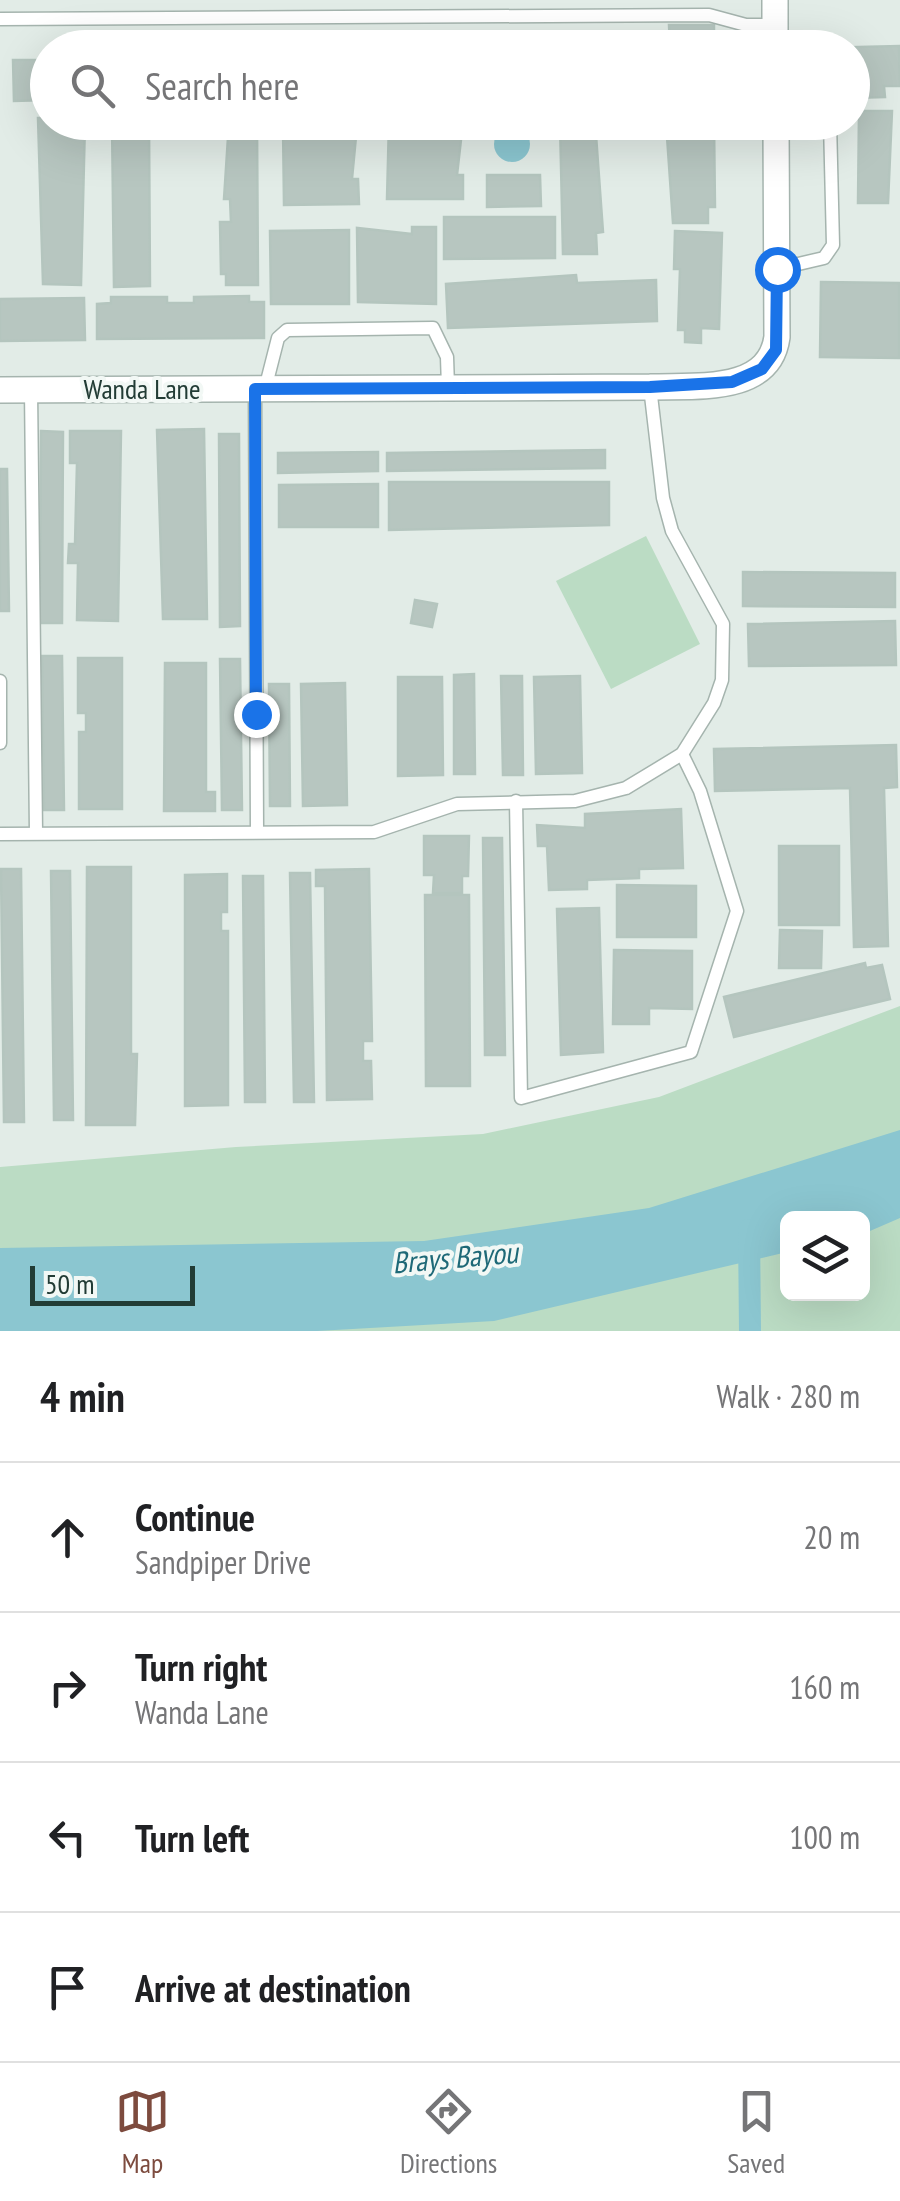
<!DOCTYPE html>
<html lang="en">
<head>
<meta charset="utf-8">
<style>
  body { margin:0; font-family:"PT Sans Narrow",sans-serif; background:#f2f2f2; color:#202124 }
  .controls { position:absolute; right:30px; bottom:30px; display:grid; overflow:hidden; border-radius:15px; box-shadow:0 10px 40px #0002 }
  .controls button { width:90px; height:90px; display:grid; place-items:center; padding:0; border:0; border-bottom:2px solid #e0e0e0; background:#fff; color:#202124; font:50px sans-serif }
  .scale { position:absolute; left:30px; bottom:25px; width:165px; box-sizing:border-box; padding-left:10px; border:5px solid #223c35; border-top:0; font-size:28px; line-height:35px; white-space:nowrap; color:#223c35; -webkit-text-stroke:8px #f2f8f5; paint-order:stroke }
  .stop { position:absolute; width:30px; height:30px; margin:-22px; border:8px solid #1a73e8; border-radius:50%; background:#fff }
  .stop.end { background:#1a73e8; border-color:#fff; box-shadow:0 2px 10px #0008 }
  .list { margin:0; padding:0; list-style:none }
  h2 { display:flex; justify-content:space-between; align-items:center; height:130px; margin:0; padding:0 40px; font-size:42px }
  h2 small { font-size:32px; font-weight:400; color:#757577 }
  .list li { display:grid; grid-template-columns:65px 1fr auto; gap:30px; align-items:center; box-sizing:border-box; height:150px; padding:0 40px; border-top:2px solid #e0e0e0 }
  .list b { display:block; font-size:38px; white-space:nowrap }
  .list p { margin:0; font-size:32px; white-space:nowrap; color:#757577 }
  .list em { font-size:32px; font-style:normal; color:#757577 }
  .icon { flex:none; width:55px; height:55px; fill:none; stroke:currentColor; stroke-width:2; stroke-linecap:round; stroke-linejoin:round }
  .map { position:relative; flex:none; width:900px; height:1331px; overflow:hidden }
  .search { position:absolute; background:#fff; box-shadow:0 10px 40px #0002; left:30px; right:30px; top:30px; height:110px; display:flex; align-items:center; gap:25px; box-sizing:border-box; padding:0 35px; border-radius:55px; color:#757577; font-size:38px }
  .sheet { height:730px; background:#fff }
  nav { display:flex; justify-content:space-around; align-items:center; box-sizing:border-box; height:140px; border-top:2px solid #e0e0e0; background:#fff; font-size:28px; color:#757577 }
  nav a { display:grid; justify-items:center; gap:5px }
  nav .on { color:#7d4b3e }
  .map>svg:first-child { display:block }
</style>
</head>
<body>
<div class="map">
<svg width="900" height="1331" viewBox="0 0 900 1331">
  <rect width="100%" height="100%" fill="#e2ece7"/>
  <g fill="#bbdcc4" fill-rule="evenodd">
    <path d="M646 536 700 644 611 689 556 581Z"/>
    <path d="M900 1006V1331H0V1167L236 1147 483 1134 659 1097ZM788 1218H862V1294H788Z"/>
  </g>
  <g fill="#8bc6d0">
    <circle cx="512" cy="144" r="18"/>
    <path d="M900 1130V1218L863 1234 862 1218H788L787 1252 494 1321 317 1331H0V1248L424 1241 649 1208Z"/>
  </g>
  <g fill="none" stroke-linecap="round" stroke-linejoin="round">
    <path stroke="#8bc6d0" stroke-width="22" d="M749 1230 750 1331"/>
  </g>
  <g fill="#b7c6c0" stroke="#b4c5be" stroke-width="2.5">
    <path d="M669 25H714V48H670Z"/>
    <path d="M899 46 900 86H884L885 97 852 98V48H817Z"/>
    <path d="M13 60H48V100L14 101Z"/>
    <path d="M859 111H892L888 203H858Z"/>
    <path d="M38 118H48V122H85L81 285 43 284Z"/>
    <path d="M112 122H149L150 286 114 287Z"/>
    <path d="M229 122H257L258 285H226V274H221L220 222H231L230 199H224Z"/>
    <path d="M389 122H463L457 175H463V199H387Z"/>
    <path d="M560 122H602V135H596L603 232 596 233 597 254H563Z"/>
    <path d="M666 122H714L715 207H708V223H673Z"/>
    <path d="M283 126H357L352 179H358L359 204 284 205Z"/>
    <path d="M487 175H540L541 206 487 207Z"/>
    <path d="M444 217H555V258L444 259Z"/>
    <path d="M412 227H436V304L358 302 357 228 412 234Z"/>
    <path d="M349 230V304H271L270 231Z"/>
    <path d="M675 231 722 233 719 329 701 328V343L685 342V330H678L680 269H674Z"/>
    <path d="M576 275 577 283 656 280 657 321 448 328 446 284Z"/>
    <path d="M821 282 899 283V358L820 357Z"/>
    <path d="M249 296V302H264V338L97 339V304L111 303V297H167V303H194V297Z"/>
    <path d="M84 298 85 340 0 341V299Z"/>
    <path d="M204 429 207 619H163L157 430Z"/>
    <path d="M41 431 63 432 62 623H40Z"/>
    <path d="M70 431H121L118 621 77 620 78 563H68L69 544H75L77 463H70Z"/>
    <path d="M219 434H239L240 626 220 627Z"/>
    <path d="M605 450V468L387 471V453Z"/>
    <path d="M378 452V471L278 473V453Z"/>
    <path d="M0 469H7L9 611H0Z"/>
    <path d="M389 482H609V525L389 530Z"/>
    <path d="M378 484V527H279V485Z"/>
    <path d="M743 572 895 573V607L743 606Z"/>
    <path d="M415 600 437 604 432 627 411 623Z"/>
    <path d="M895 621 896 665 749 666 748 624Z"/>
    <path d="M42 656H62L64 810H44Z"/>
    <path d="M78 658H122V809H79V732H86V713H78Z"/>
    <path d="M220 659H240L242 810H222Z"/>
    <path d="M165 663H206V792H215V811H164Z"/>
    <path d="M474 674 475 774H454V675Z"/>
    <path d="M501 676H522L523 775H503Z"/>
    <path d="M580 676 582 773 536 774 534 677Z"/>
    <path d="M398 677H442L443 775 398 776Z"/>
    <path d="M345 683 347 805 303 806 301 684Z"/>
    <path d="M269 684H289L290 806H270Z"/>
    <path d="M896 745 897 787 884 788 888 946 854 947 850 788 715 791 714 749Z"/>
    <path d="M681 809 683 868 639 869V878L587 880V889L549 890 547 846H538L537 825 585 828V814Z"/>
    <path d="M424 836H469L468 876H462V893H433L434 875H424Z"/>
    <path d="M483 838H502L505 1055H485Z"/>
    <rect x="779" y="846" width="60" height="79"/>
    <path d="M87 867H131V1054H137L135 1125H86Z"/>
    <path d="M1 869H21L24 1122H4Z"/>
    <path d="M369 869 372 1041H363V1061H371L372 1099 327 1100 325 886H316V870Z"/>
    <path d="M51 871H70L73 1120H54Z"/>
    <path d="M290 873H310L314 1102H294Z"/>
    <path d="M227 874V912H221V931H228V1105L185 1106V875Z"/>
    <path d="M243 876H263L265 1102H245Z"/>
    <path d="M617 885 696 886V937H617Z"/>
    <path d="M425 895H469L470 1086H426Z"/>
    <path d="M599 908 603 1052 561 1055 557 909Z"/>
    <path d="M780 930 822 931 821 968H779Z"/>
    <path d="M614 950 692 951V1009L649 1008V1024H613Z"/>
    <path d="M865 963 866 968 882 965 890 999 734 1037 724 997Z"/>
  </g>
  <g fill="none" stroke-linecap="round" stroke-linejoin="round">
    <g stroke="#a5b4ae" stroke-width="15">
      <g id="service">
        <path d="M0 19 709 15 746 25H775"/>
        <path d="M777 269 824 258 833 245 830 122"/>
        <path d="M255 389 257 832"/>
        <path d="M265 389 278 338 287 330 433 328 447 357 448 387"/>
        <path d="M31 390 36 833"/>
        <path d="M0 681V743"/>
        <path d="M516 801 521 1098 691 1052 737 911 700 791 682 754"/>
        <path d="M0 834 374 832 457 804 575 801 626 788 682 754 714 703 722 680 723 624 672 531 663 498 650 387"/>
      </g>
    </g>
    <g stroke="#a5b4ae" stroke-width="28">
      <g id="minor">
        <path d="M775 0V48"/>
        <path d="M0 390 650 387C694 385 769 395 777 337L776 122"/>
      </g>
    </g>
    <use href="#service" stroke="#fff" stroke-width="12"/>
    <use href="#minor" stroke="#fff" stroke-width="25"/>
  </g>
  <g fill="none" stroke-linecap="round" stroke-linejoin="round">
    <path stroke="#1a73e8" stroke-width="12" d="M256 714 255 389 650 387 732 382 762 369 776 350 777 269"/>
  </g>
  <g text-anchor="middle" stroke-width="8" stroke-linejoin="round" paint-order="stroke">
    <g font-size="28" fill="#223c35" stroke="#f2f8f5">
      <text x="142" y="399">Wanda Lane</text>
    </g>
    <g font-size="30" font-style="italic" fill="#1e6977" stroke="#f2f8f5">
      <text transform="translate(455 1258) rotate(-5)" y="10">Brays Bayou</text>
    </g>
  </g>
</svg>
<div class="controls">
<button><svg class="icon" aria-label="layers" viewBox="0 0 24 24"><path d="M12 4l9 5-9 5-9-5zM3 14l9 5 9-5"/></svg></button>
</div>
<div class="scale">50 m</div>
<div class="stop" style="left:777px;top:269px"></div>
<div class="stop end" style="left:256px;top:714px"></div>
<div class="search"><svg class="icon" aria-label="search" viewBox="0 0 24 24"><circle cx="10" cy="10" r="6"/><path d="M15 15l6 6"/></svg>Search here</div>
</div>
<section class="sheet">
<h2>4 min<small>Walk · 280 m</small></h2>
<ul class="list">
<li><svg class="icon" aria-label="ahead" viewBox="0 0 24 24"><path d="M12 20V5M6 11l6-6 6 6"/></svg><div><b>Continue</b><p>Sandpiper Drive</p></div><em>20 m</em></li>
<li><svg class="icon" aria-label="right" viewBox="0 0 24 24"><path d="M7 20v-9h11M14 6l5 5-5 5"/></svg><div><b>Turn right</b><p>Wanda Lane</p></div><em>160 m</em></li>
<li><svg class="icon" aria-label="left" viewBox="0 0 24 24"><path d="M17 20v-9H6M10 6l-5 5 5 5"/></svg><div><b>Turn left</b></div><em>100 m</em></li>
<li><svg class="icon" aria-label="arrive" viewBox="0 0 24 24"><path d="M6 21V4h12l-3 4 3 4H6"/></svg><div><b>Arrive at destination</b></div></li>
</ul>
</section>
<nav>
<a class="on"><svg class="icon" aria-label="map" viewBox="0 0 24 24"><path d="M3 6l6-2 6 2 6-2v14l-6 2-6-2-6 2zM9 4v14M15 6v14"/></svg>Map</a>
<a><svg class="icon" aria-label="directions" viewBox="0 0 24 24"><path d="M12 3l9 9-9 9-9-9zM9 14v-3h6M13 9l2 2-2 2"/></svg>Directions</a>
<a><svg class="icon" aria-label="saved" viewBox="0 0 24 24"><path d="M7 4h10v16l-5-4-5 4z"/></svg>Saved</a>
</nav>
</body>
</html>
